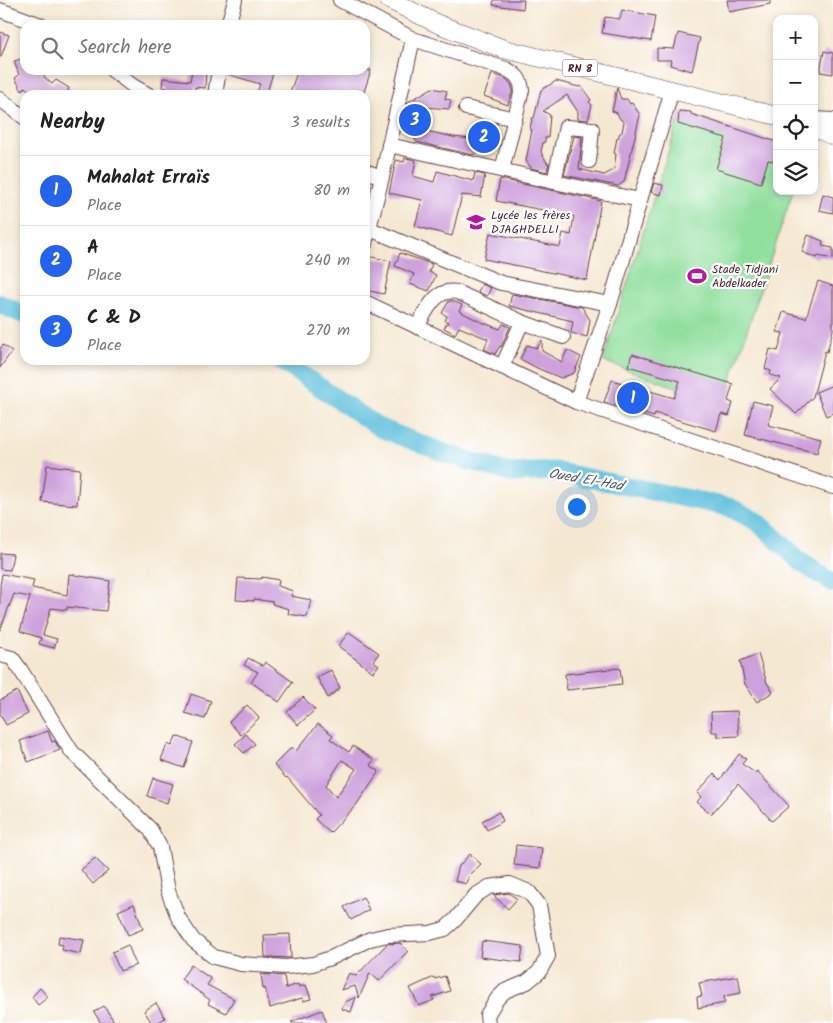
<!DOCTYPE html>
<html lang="en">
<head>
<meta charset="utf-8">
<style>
  body { margin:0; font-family:Kalam,sans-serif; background:#f2f2f2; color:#222 }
  .controls { position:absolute; right:15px; top:15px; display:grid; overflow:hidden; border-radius:10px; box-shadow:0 2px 8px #0003 }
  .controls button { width:45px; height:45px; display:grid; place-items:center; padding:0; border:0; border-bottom:1px solid #e0e0e0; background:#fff; color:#222; font:25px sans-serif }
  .you { position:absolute; left:576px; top:506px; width:18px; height:18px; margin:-12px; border:4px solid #fff; border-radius:50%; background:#1a73e8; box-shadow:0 0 0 8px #1a73e833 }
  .badge { display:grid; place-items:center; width:32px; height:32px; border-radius:50%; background:#2563eb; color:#fff; font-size:16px; font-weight:700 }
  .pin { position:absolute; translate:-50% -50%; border:2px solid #fff; box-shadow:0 1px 5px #0006 }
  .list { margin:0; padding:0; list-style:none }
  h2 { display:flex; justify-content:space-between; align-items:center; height:65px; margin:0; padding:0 20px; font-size:21px }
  h2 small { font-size:16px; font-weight:400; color:#767676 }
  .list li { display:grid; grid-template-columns:32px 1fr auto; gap:15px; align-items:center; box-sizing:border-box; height:70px; padding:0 20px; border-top:1px solid #e0e0e0 }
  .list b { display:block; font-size:19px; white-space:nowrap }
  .list p { margin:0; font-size:16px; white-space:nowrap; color:#767676 }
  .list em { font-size:16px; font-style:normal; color:#767676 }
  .icon { flex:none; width:28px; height:28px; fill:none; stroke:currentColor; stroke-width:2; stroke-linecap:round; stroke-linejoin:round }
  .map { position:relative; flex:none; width:833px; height:1023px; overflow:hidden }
  .search { position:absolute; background:#fff; box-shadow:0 2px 8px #0003; left:20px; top:20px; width:350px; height:55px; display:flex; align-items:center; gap:12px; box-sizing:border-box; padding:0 18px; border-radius:15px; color:#767676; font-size:19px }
  .panel { position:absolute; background:#fff; box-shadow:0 2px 8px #0003; left:20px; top:90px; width:350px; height:275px; border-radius:15px }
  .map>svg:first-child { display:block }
</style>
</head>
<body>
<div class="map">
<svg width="833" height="1023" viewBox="0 0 833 1023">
  <rect width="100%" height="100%" fill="#fff"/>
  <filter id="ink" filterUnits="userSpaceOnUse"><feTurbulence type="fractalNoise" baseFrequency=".02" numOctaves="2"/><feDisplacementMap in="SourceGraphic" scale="10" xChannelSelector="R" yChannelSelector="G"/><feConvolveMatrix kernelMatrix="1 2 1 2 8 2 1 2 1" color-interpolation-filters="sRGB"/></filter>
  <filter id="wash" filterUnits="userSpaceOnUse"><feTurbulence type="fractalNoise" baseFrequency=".0096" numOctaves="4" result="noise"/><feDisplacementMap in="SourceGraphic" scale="20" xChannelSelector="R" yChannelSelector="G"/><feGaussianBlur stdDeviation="1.12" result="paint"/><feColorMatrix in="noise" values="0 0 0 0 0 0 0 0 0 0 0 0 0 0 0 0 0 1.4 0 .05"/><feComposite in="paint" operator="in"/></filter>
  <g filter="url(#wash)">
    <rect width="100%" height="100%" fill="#f5e8d2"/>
    <path fill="#90df9d" stroke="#6d7f64" d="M679 117 777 147V191H793L723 404 603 361Z"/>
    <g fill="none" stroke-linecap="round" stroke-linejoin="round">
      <g stroke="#5dbfdc" stroke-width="19">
        <path d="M0 304 25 315"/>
        <path d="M280 360 380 428 450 455 511 473 554 471 729 507 758 522 801 562 833 583"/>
      </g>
    </g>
    <g id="blocks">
      <g fill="#cda1dc" fill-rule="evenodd">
        <path d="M494 0H524L523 9 493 5Z"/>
        <path d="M727 0H770V4L729 12Z"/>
        <path d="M622 10 655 16 651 41 602 33 605 17 620 19Z"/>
        <path d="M0 32 9 35 1 57H0Z"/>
        <path d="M678 33 700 38 692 71 670 65 671 60H657V48L674 49Z"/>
        <path d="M824 51 833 53V74L820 72Z"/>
        <path d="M25 58V70H41L45 78 52 84 56 80 69 88 67 95H33L25 87 22 91 15 78 19 75 14 61Z"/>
        <path d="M192 70H206L205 88 195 87 194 95 167 93V88L162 87 163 78 190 81Z"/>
        <path d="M228 70H274L266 95H256L260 84 227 74Z"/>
        <path d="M298 70H371L363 95H289Z"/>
        <path d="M492 74 505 78 511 84 513 90 508 105 484 96Z"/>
        <path d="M556 81 579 87 581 86 591 100 589 102 592 105 588 120 578 119V112L567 95 543 111 550 115 548 138H545V142H543L541 152 547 163H549L547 172 531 168 526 161 532 130 530 129 532 118H534L541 90Z"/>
        <path d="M432 88 447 91 445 99 451 100 449 109 426 107 422 130 453 137 472 139 477 135 481 120 497 124 493 142 473 155 417 142 404 125 406 120H408L411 107 407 105 408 102Z"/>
        <path d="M617 88 621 99H627L630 104 632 103 640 115 624 182 618 186 564 175 574 136 582 137 579 169 604 175 614 170 616 154 614 153 617 138 619 137V134L622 132 624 122 620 119 617 113 612 111Z"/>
        <path d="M679 111 691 112V114L777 142V162L768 160 761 183 716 169 726 138 678 124Z"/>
        <path d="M405 158 416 160 413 176 434 182 437 171 473 181 475 173 485 175 481 197 462 195 452 236 415 226 422 200 389 193 396 160 404 162Z"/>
        <path d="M500 179 601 201 587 280 484 259 490 233 560 247 563 233 571 235 574 216 496 201Z"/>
        <path d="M654 183 663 185 661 195 651 192Z"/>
        <path d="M823 194 833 197V213L819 210Z"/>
        <path d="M808 235 823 241 822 246 833 248V259L818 256 817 258 802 252Z"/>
        <path d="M400 253 432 264 429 272 436 275 429 291 410 284 414 274 395 266Z"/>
        <path d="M367 256 391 261 384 294 365 290V264Z"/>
        <path d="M818 281 833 286V330L827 352 825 351 813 397 796 414 770 389 781 378 770 375 771 371 765 369 770 349 778 351 783 333 777 332 783 312 806 318Z"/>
        <path d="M482 284 491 288 487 296 478 292Z"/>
        <path d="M512 294 582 307 590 320 587 337 571 333 573 321 509 306Z"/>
        <path d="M449 301H453L462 305 459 311 481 322 500 329 503 324 510 327 501 347 500 346 495 354 484 349 488 339 459 327 455 334 444 328 448 322 445 321 447 316 442 313Z"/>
        <path d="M542 340V351L562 362 567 350 581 357 574 373 561 378 539 369 520 359 527 345 537 348Z"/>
        <path d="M3 345 12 351 0 368V349Z"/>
        <path d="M632 354 733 384 728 401 733 403 729 416 721 414 716 431 655 413 654 417 604 402 612 380 674 398 680 381 628 366Z"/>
        <path d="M833 385V413L826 416 816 392Z"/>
        <path d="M753 401 773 406 768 425 821 438 817 453 745 435Z"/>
        <path d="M47 465 80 469 77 505 42 502Z"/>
        <path d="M0 553 13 554 10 570 0 569Z"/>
        <path d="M2 574 34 580 32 588 67 595 69 574 110 581 106 611 67 607V610L51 608 43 635 57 639 54 648 39 644 41 638 20 631 30 597 14 594 0 630V586Z"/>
        <path d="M262 577 279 580 278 586 293 591 291 596 311 600 307 617 288 614 289 609 272 604 273 602 254 599V601L236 600 238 578 261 579Z"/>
        <path d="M349 632 379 653 373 661 379 665 373 672 338 646Z"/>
        <path d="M758 654 767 683 773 692 757 702 745 684 740 661Z"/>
        <path d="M248 658 263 666 265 662 293 682 279 702 251 682 258 672 244 665Z"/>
        <path d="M620 668 622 684 567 690 565 674Z"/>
        <path d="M331 670 340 688 328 698 317 677Z"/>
        <path d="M17 691 28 714 6 725 0 714V700Z"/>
        <path d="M191 694 211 701 205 719 185 713Z"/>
        <path d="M303 697 315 710 298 725 287 712Z"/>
        <path d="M247 705 259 718 241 735 229 722Z"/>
        <path d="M737 711 739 736 718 737V732H712L711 712Z"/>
        <path d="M318 724 333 735 330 739 349 752 353 746 374 760 370 765 379 771 357 804 330 833 315 819 319 815 287 777 286 778 274 765 292 747 296 751ZM342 760 356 769 336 797 326 785Z"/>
        <path d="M48 731 52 742 55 741 60 750 28 762 20 741Z"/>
        <path d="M246 734 255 744 244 753 235 744Z"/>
        <path d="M176 736 193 742 184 768 161 760 167 744 172 746Z"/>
        <path d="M739 754 746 759 742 764 755 773 757 771 789 806 772 821 738 784 711 814 697 802 701 797 697 793 714 774 720 780Z"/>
        <path d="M153 778 173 784 167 803 147 796Z"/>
        <path d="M499 812 503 821 487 830 482 821Z"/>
        <path d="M516 845 542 848 540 868 514 865Z"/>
        <path d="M470 854 481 864 469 876 467 884 455 881 459 866Z"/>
        <path d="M95 858 108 871 93 884 81 870Z"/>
        <path d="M509 893 517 899 508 909 493 895Z"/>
        <path d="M363 897 369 910 351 920 344 907Z"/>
        <path d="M134 904 143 929 128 935 118 911Z"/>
        <path d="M290 934 291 958 265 957 264 935Z"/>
        <path d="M59 936 84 940 81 954 62 950 63 945 58 944Z"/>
        <path d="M482 941 523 946 521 962 480 957Z"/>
        <path d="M400 943 408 951 379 981 370 973 359 998 355 986 341 990 349 973 356 976 387 944Z"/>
        <path d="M128 945 136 965 120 971 112 952Z"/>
        <path d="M191 965 211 979 207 985 234 999 226 1013 208 1004 210 1000 181 979Z"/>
        <path d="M261 974 284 976 286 988 298 984 299 987 306 985 311 999 303 1001 302 998 270 1008 265 988 263 989Z"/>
        <path d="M445 976 450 991 432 997 434 1000 419 1006 410 988 434 977 435 979Z"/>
        <path d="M738 976 741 993 724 996 725 1003 698 1008 697 997 702 996 699 983Z"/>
        <path d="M40 988 48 997 38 1005 32 997Z"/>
        <path d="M356 997 351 1012 342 1009 345 1002Z"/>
        <path d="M156 1003 165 1018 157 1023H152L144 1011Z"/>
        <path d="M104 1006 115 1023H101L94 1012Z"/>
        <path d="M322 1010 327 1023H292L291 1022Z"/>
      </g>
    </g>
  </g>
  <g filter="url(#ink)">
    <use href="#blocks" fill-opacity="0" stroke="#643d44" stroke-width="1"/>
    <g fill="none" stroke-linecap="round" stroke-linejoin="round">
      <g stroke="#643d44" stroke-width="16">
        <g id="minor">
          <path d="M340 0 413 39 506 69C516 74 521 79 522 90L502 170"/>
          <path d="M0 10 41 25"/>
          <path d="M228 25 235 0"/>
          <path d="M112 70 133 86 149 95"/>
          <path d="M215 95 219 70"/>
          <path d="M0 99 25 118"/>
          <path d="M466 108 515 119"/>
          <path d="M814 119 833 120"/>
          <path d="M389 145 554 182 640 200"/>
          <path d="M365 171 382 177"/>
          <path d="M554 182 566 127 592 129 589 161"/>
          <path d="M370 229 501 283 610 304 672 90"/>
          <path d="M365 244 382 177 413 39"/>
          <path d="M365 302 576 402 833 487"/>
          <path d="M417 327C427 310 435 288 457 292L522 322 563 337"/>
          <path d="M502 367 522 322"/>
          <path d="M576 402 610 304"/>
          <path d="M0 655 12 658 20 669 72 752 150 829 160 847 168 891 178 917 193 940 214 957 241 964 286 967 313 964 333 957 370 939 388 935 430 933 445 929 455 920 476 895 489 887 510 884 529 892 539 905 548 956 539 972 527 982 505 991 497 999 487 1015 488 1023"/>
        </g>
      </g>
      <g stroke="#643d44" stroke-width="19">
        <g id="major">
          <path d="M389 0 438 24 504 49 777 116"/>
          <path d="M814 127 833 136"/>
        </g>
      </g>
      <use href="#minor" stroke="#fff" stroke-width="14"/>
      <use href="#major" stroke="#fff" stroke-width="18"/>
    </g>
  </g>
  <defs>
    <g id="school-bare" transform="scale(1.5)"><path d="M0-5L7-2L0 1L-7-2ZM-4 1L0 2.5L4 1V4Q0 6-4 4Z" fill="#b5179e" stroke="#fff" stroke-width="2.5" paint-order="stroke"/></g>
    <g id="stadium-bare" transform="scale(1.5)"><path d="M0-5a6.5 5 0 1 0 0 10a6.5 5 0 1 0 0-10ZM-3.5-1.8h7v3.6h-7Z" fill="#b5179e" stroke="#fff" stroke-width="2.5" paint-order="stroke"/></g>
  </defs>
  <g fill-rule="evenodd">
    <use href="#school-bare" x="476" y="222"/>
    <use href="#stadium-bare" x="697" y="276"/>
  </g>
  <g text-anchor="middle" stroke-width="4.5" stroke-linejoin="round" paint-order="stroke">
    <rect fill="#fff" stroke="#80626b" stroke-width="1" x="562.5" y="59.5" width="35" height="17" rx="4"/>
    <g font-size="11" font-weight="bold" fill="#4a1f2b">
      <text x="580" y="72">RN 8</text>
    </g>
    <g font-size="12" fill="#4a1f2b" stroke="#fff" text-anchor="start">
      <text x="491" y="219">Lycée les frères<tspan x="491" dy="14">DJAGHDELLI</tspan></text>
      <text x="712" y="273">Stade Tidjani<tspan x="712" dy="14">Abdelkader</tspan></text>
    </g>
    <g font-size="14" font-style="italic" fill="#515769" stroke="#fff">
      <text transform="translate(586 479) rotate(10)" y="5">Oued El-Had</text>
    </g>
  </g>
</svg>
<div class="controls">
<button>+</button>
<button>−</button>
<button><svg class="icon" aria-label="locate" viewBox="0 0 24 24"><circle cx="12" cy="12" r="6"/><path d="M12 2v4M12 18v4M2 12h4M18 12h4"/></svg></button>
<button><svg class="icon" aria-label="layers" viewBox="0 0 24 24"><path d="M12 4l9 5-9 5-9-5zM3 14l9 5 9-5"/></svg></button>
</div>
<div class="you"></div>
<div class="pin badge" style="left:633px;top:398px">1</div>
<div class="pin badge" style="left:484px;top:137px">2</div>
<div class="pin badge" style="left:415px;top:120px">3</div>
<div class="search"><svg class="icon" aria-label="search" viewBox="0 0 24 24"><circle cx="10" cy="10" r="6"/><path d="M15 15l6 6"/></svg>Search here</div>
<section class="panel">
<h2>Nearby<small>3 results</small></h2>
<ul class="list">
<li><span class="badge">1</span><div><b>Mahalat Erraïs</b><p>Place</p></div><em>80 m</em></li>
<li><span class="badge">2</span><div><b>A</b><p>Place</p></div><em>240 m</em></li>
<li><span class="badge">3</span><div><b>C &amp; D</b><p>Place</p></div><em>270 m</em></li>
</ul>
</section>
</div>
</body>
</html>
